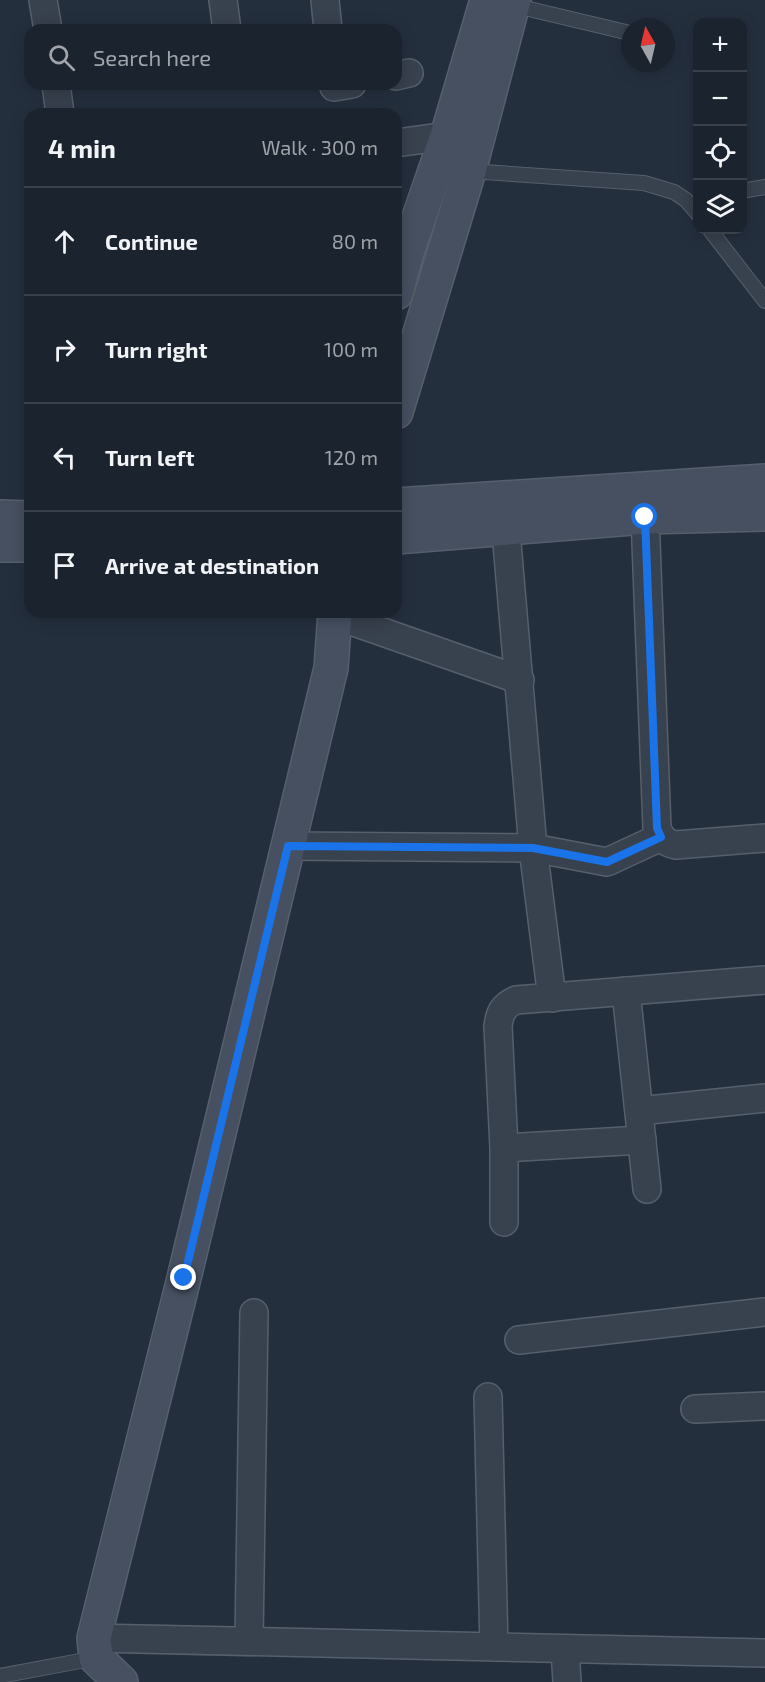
<!DOCTYPE html>
<html lang="en">
<head>
<meta charset="utf-8">
<style>
  body { margin:0; font-family:"Exo 2",sans-serif; background:#242b36; color:#f1f3f6 }
  .controls { position:absolute; right:18px; top:18px; display:grid; overflow:hidden; border-radius:12px; box-shadow:0 3px 15px #0003 }
  .controls button { width:54px; height:54px; display:grid; place-items:center; padding:0; border:0; border-bottom:2px solid #39404a; background:#1b232e; color:#f1f3f6; font:30px sans-serif }
  .compass { position:absolute; left:621px; top:18px; width:54px; height:54px; border-radius:50%; background:#1b232e; box-shadow:0 3px 15px #0003; rotate:352deg }
  .stop { position:absolute; width:18px; height:18px; margin:-14px; border:4px solid #1a73e8; border-radius:50%; background:#fff }
  .stop.end { background:#1a73e8; border-color:#fff; box-shadow:0 2px 6px #0008 }
  .list { margin:0; padding:0; list-style:none }
  h2 { display:flex; justify-content:space-between; align-items:center; height:78px; margin:0; padding:0 24px; font-size:26px }
  h2 small { font-size:20px; font-weight:400; color:#a0a4aa }
  .list li { display:grid; grid-template-columns:39px 1fr auto; gap:18px; align-items:center; box-sizing:border-box; height:108px; padding:0 24px; border-top:2px solid #39404a }
  .list b { display:block; font-size:22px; white-space:nowrap }
  .list em { font-size:20px; font-style:normal; color:#a0a4aa }
  .icon { flex:none; width:33px; height:33px; fill:none; stroke:currentColor; stroke-width:2; stroke-linecap:round; stroke-linejoin:round }
  .map { position:relative; flex:none; width:765px; height:1682px; overflow:hidden }
  .search { position:absolute; background:#1b232e; box-shadow:0 3px 15px #0003; left:24px; top:24px; width:378px; height:66px; display:flex; align-items:center; gap:15px; box-sizing:border-box; padding:0 21px; border-radius:18px; color:#a0a4aa; font-size:22px }
  .panel { position:absolute; background:#1b232e; box-shadow:0 3px 15px #0003; left:24px; top:108px; width:378px; height:510px; border-radius:18px }
  .map>svg:first-child { display:block }
</style>
</head>
<body>
<div class="map">
<svg width="765" height="1682" viewBox="0 0 765 1682">
  <rect width="100%" height="100%" fill="#242f3e"/>
  <g fill="none" stroke-linecap="round" stroke-linejoin="round">
    <g stroke="#565f6c" stroke-width="16">
      <g id="lane">
        <path d="M512 5 630 33"/>
        <path d="M469 171 644 183 674 192 686 200 698 214"/>
        <path d="M742 191 765 187"/>
        <path d="M710 230 765 301"/>
        <path d="M0 1676 96 1658"/>
      </g>
    </g>
    <g stroke="#565f6c" stroke-width="30">
      <g id="street">
        <path d="M43 0 48 30"/>
        <path d="M223 0 227 30"/>
        <path d="M325 0 328 30"/>
        <path d="M396 76 409 73"/>
        <path d="M56 84 60 114"/>
        <path d="M334 84V87L352 84"/>
        <path d="M396 143 447 136 464 137"/>
        <path d="M504 508 533 848 552 998"/>
        <path d="M645 517 657 828C661 838 665 843 676 845L765 838"/>
        <path d="M334 615 520 680"/>
        <path d="M288 846 533 848 607 862 661 837"/>
        <path d="M626 991 647 1189"/>
        <path d="M639 1111 765 1098"/>
        <path d="M504 1148 642 1140"/>
        <path d="M504 1222V1148L498 1026C500 1012 503 1006 516 1000L765 980"/>
        <path d="M519 1340 765 1312"/>
        <path d="M488 1397 494 1647"/>
        <path d="M695 1409 765 1406"/>
        <path d="M94 1638 765 1653"/>
        <path d="M249 1641 254 1313"/>
        <path d="M565 1649 567 1682"/>
      </g>
    </g>
    <g stroke="#565f6c" stroke-width="36">
      <g id="secondary">
        <path d="M396 293 407 252 447 136 487 0"/>
        <path d="M396 412 469 171 514 0"/>
        <path d="M396 505 765 481"/>
        <path d="M0 517 30 518"/>
        <path d="M396 537 645 517 765 514"/>
        <path d="M0 545H30"/>
        <path d="M121 1682 96 1658 94 1638 184 1278 331 668 335 612"/>
      </g>
    </g>
    <use href="#lane" stroke="#38414e" stroke-width="14"/>
    <use href="#street" stroke="#38414e" stroke-width="27"/>
    <use href="#secondary" stroke="#465061" stroke-width="33"/>
  </g>
  <g fill="none" stroke-linecap="round" stroke-linejoin="round">
    <path stroke="#1a73e8" stroke-width="8" d="M184 1278 288 846 533 848 607 862 661 837 657 828 645 517"/>
  </g>
</svg>
<div class="controls">
<button>+</button>
<button>−</button>
<button><svg class="icon" aria-label="locate" viewBox="0 0 24 24"><circle cx="12" cy="12" r="6"/><path d="M12 2v4M12 18v4M2 12h4M18 12h4"/></svg></button>
<button><svg class="icon" aria-label="layers" viewBox="0 0 24 24"><path d="M12 4l9 5-9 5-9-5zM3 14l9 5 9-5"/></svg></button>
</div>
<svg class="compass" viewBox="-18 -18 36 36"><path d="M0-13l5 13h-10z" fill="#e53935"/><path d="M0 13l5-13h-10z" fill="#a0a4aa"/></svg>
<div class="stop" style="left:645px;top:517px"></div>
<div class="stop end" style="left:184px;top:1278px"></div>
<div class="search"><svg class="icon" aria-label="search" viewBox="0 0 24 24"><circle cx="10" cy="10" r="6"/><path d="M15 15l6 6"/></svg>Search here</div>
<section class="panel">
<h2>4 min<small>Walk · 300 m</small></h2>
<ul class="list">
<li><svg class="icon" aria-label="ahead" viewBox="0 0 24 24"><path d="M12 20V5M6 11l6-6 6 6"/></svg><div><b>Continue</b></div><em>80 m</em></li>
<li><svg class="icon" aria-label="right" viewBox="0 0 24 24"><path d="M7 20v-9h11M14 6l5 5-5 5"/></svg><div><b>Turn right</b></div><em>100 m</em></li>
<li><svg class="icon" aria-label="left" viewBox="0 0 24 24"><path d="M17 20v-9H6M10 6l-5 5 5 5"/></svg><div><b>Turn left</b></div><em>120 m</em></li>
<li><svg class="icon" aria-label="arrive" viewBox="0 0 24 24"><path d="M6 21V4h12l-3 4 3 4H6"/></svg><div><b>Arrive at destination</b></div></li>
</ul>
</section>
</div>
</body>
</html>
